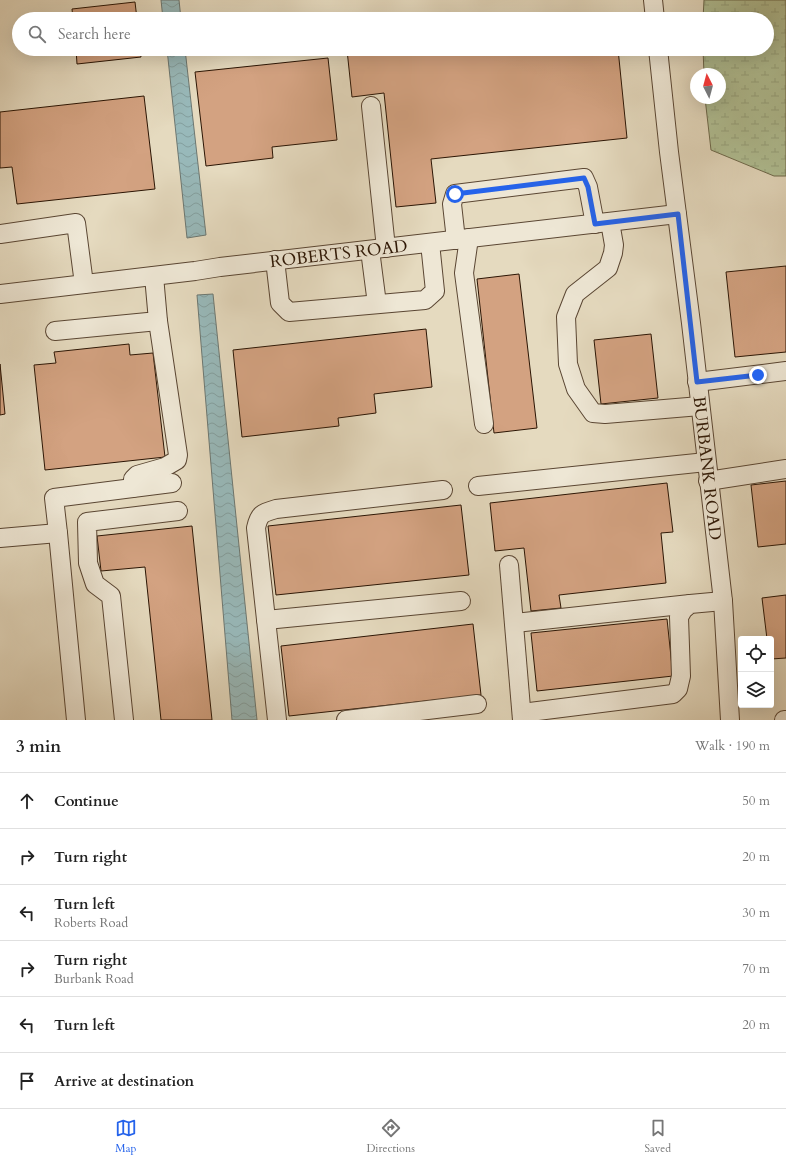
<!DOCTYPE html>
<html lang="en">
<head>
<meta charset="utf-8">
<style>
  body { margin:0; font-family:Cardo,serif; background:#f6f6f6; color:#222 }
  .controls { position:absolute; right:12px; bottom:12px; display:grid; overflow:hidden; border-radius:4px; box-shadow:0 4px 16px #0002 }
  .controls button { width:36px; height:36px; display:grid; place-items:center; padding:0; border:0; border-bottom:1px solid #e0e0e0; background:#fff; color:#222; font:20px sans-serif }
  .compass { position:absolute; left:690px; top:68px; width:36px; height:36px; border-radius:50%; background:#fff; box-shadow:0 4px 16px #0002; rotate:354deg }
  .stop { position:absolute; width:12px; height:12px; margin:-9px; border:3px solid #2563eb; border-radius:50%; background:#fff }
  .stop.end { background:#2563eb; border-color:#fff; box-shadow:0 1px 4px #0008 }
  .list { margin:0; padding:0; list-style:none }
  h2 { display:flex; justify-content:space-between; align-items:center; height:52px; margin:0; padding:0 16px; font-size:17px }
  h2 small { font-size:13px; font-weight:400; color:#767676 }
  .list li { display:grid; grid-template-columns:26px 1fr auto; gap:12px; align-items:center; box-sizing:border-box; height:56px; padding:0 16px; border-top:1px solid #e0e0e0 }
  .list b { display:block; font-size:15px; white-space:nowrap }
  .list p { margin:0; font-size:13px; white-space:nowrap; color:#767676 }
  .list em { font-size:13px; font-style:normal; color:#767676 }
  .icon { flex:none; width:22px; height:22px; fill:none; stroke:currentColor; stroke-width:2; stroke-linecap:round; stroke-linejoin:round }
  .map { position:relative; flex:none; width:786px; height:720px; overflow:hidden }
  .search { position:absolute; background:#fff; box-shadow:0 4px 16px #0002; left:12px; right:12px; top:12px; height:44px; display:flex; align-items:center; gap:10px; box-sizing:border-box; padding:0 14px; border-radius:22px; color:#767676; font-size:15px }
  .sheet { height:388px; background:#fff }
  nav { display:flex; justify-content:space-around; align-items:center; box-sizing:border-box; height:56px; border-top:1px solid #e0e0e0; background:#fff; font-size:11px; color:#767676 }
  nav a { display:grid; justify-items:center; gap:2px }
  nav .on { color:#2563eb }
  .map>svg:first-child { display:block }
</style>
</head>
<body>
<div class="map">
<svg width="786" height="720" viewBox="0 0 786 720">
  <defs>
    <pattern id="wetland-marsh" width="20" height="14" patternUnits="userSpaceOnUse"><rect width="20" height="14" fill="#b1c095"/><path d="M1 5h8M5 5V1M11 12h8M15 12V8" fill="none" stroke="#98a47f"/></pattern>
    <pattern id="water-waves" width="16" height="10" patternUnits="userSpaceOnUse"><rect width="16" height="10" fill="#98b9ba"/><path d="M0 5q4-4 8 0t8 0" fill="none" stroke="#839e9e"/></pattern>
  </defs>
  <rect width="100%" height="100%" fill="#e5dabf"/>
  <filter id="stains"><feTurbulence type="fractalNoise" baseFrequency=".005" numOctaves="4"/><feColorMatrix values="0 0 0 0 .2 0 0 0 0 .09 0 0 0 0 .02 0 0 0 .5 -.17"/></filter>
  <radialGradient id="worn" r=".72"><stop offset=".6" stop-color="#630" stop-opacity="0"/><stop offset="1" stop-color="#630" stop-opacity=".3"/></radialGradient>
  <path fill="url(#wetland-marsh)" stroke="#6e6a4c" d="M704 0H786V176H774L711 150 705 98H720V74H704L703 49H767V19H703Z"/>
  <g fill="url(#water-waves)" stroke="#6c7771">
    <path d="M161 0H179L181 19H163Z"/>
    <path d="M167 49H185L206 235 187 238Z"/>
    <path d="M213 294 257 720H232L197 295Z"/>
  </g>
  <g fill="#d3a281" stroke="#2b1504">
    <path d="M135 2 137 19H73L72 9Z"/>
    <path d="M76 49H140L141 57 77 64Z"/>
    <path d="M356 49H539L540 52 571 49H618L627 138 431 159 436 203 396 207 384 93 352 97 347 50Z"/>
    <path d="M328 58 337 140 272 147 273 158 206 166 195 72Z"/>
    <path d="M144 96 155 189 17 204 12 167 0 168V112Z"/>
    <path d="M786 266V352L735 357 726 272Z"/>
    <path d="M519 274 537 428 494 433 477 279Z"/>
    <path d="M426 329 432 387 374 394 376 413 338 418 339 426 242 437 233 350Z"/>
    <path d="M651 334 658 398 601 404 594 340Z"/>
    <path d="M129 344 130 355 153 353 165 457 45 470 34 365 56 363 54 352Z"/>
    <path d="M0 364 5 414 0 415Z"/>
    <path d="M786 481V544L758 547 751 485Z"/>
    <path d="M667 483 673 532 661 533 666 583 559 595 561 608 531 611 524 548 495 551 490 503Z"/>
    <path d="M461 505 469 575 276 595 268 526Z"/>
    <path d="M192 526 212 720H161L145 567 101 571 97 536Z"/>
    <path d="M786 595V658L771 659V639H767L762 598Z"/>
    <path d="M667 619 673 676 537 691 531 633Z"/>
    <path d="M473 624 481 695 289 716 281 646Z"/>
  </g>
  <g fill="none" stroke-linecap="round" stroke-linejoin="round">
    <g stroke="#5a4633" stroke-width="20">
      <g id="minor">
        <path d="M653 0 655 19"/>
        <path id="s1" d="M658 49 669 152 691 323 723 601 730 720"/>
        <path d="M371 106 386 248"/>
        <path d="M610 222 614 245 613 253 608 268 575 294 566 317 568 364 576 389 593 413 605 414 700 406"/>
        <path d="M0 234 76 223 84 284"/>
        <path d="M469 238 464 273 484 424"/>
        <path d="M456 240 452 204 455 194 584 178 588 187 595 224"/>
        <path d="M370 250 377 304"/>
        <path d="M275 260 280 303 289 312 425 300 435 291 430 243"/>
        <path id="s2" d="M0 294 195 271 220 267 677 214"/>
        <path d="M55 331 158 321 154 276"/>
        <path d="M697 382 786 371"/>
        <path d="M708 481 786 469"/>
        <path d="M478 486 706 462"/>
        <path d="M133 488V479L137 475 165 467 177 460 178 455 158 321"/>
        <path d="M0 538 58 533"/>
        <path d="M509 565 522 720"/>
        <path d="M266 620 461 601"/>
        <path d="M515 623 690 604"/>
        <path d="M522 713 673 694 678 689 681 676 679 617 683 610 690 604 723 601"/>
        <path d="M76 720 58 533 54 498 172 483"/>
        <path d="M124 720 111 596 95 584 88 563 87 522 178 511"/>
        <path d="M277 720 256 528C259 514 262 513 276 509L443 490"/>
        <path d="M346 720 477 704"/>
        <path d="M784 720H786"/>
      </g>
    </g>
    <use href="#minor" stroke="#eee7d5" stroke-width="18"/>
  </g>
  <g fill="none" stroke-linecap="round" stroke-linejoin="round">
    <path stroke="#2563eb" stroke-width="5" d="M455 194 584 178 588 187 595 224 678 214 697 382 758 375"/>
  </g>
  <g text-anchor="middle" stroke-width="3" stroke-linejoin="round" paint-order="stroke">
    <g font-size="17" fill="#2b1504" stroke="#eee7d5">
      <text dy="6" stroke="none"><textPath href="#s2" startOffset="341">ROBERTS ROAD</textPath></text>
      <text dy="6" stroke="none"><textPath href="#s1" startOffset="422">BURBANK ROAD</textPath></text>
    </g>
  </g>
  <rect width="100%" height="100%" filter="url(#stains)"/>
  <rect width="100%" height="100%" fill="url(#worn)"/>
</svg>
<div class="controls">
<button><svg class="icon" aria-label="locate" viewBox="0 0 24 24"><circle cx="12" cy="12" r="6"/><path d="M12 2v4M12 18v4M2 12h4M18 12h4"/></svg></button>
<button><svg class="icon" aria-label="layers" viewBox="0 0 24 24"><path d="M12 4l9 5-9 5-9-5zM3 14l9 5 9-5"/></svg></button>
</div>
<svg class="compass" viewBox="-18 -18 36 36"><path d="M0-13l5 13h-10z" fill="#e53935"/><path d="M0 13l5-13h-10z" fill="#767676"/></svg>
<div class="stop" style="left:455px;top:194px"></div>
<div class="stop end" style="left:758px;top:375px"></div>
<div class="search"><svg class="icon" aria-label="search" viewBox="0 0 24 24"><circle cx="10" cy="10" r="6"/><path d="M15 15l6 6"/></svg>Search here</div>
</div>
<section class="sheet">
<h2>3 min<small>Walk · 190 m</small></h2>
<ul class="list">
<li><svg class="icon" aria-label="ahead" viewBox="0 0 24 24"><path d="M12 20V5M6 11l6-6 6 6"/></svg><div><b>Continue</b></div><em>50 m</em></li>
<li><svg class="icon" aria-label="right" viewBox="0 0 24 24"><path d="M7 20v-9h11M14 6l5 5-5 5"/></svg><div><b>Turn right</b></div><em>20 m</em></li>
<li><svg class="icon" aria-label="left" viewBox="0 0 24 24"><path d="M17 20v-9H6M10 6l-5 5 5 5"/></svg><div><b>Turn left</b><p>Roberts Road</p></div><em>30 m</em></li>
<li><svg class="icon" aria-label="right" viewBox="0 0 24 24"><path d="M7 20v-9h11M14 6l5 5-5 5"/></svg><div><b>Turn right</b><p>Burbank Road</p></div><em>70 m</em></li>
<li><svg class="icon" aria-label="left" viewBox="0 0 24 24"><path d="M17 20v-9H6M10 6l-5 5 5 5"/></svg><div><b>Turn left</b></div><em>20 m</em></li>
<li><svg class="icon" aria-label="arrive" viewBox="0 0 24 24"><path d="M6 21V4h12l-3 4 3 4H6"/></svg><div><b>Arrive at destination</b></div></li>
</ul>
</section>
<nav>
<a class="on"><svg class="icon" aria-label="map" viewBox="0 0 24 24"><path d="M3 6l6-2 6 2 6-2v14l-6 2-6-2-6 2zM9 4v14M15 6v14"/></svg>Map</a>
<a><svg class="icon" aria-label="directions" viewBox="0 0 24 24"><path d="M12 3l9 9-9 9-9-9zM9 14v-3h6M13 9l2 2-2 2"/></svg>Directions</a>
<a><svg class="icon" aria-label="saved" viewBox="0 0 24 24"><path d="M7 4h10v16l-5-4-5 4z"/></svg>Saved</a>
</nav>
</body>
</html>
